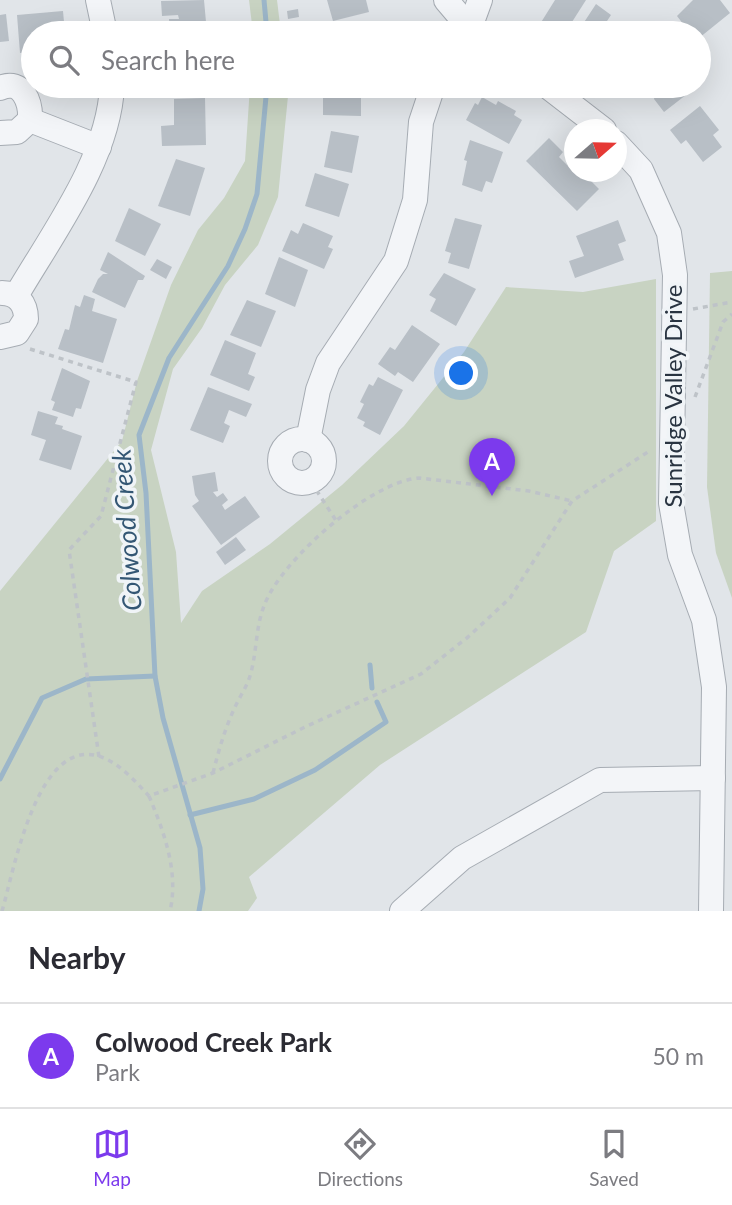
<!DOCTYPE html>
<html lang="en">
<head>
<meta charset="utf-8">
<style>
  body { margin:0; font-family:Lato,sans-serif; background:#f2f2f3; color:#2b2b33 }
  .compass { position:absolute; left:564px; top:119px; width:63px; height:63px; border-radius:50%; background:#fff; box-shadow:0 7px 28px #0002; rotate:70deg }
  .you { position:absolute; left:462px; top:374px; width:24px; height:24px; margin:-18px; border:5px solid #fff; border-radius:50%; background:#1a73e8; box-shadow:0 0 0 10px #1a73e833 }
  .badge { display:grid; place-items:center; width:46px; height:46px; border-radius:50%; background:#7c3aed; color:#fff; font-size:23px; font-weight:700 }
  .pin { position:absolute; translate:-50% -58px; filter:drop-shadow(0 2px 4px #0008) }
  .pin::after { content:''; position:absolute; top:37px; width:24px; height:21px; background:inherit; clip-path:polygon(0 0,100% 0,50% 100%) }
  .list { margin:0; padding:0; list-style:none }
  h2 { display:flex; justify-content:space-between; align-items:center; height:91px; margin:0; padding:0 28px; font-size:30px }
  h2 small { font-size:23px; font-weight:400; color:#7c7c81 }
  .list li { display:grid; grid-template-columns:46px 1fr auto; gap:21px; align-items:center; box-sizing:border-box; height:105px; padding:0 28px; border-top:2px solid #e1e1e2 }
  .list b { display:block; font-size:26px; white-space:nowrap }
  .list p { margin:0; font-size:23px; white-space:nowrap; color:#7c7c81 }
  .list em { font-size:23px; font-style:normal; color:#7c7c81 }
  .icon { flex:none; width:38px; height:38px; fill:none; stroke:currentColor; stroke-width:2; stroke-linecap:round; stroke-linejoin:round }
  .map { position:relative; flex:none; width:732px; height:911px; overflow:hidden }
  .search { position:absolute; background:#fff; box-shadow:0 7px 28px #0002; left:21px; right:21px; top:21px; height:77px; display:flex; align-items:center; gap:18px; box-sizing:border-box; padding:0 24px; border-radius:38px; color:#7c7c81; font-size:26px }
  .sheet { height:196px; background:#fff }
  nav { display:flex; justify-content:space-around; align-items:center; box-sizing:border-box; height:98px; border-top:2px solid #e1e1e2; background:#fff; font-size:19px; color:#7c7c81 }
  nav a { display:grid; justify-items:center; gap:4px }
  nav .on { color:#7c3aed }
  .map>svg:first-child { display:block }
</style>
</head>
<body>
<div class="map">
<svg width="732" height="911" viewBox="0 0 732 911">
  <rect width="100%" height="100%" fill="#e1e5e9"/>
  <g fill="#c8d3c2">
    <path d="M249 0H277L281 33H253Z"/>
    <path d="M250 86H289L278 197 258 245 225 285 202 328 173 369 151 450 176 552 181 623 202 591 270 544 342 485 404 426 464 352 506 287 583 292 656 279V521L614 551 586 632 380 765 249 877 257 898 248 911H0V591L122 441 137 381 171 285 198 230 224 198 245 161Z"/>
    <path d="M732 271V598L716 553 707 487 710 273Z"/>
  </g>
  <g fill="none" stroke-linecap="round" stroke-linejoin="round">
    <g stroke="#9cb6c9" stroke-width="5">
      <path d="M264 0 267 33"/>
      <path d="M370 665 372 688"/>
      <path d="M0 779 42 698 86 679 155 676"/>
      <path d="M190 815 254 799 315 770 386 722 377 702"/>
      <path d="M199 911 203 889 200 848 163 718 155 676 146 493 139 435 169 358 228 266 245 229 257 194 267 86"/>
    </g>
  </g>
  <g fill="#b8bfc6">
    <path d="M204 0 207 33H170L169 19H179L178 15 162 16 161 1Z"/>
    <path d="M327 0H366L369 12 333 21Z"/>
    <path d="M555 0H586L565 33H553L540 24Z"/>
    <path d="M693 0H720L730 13 699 38V33H690L677 16Z"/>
    <path d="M596 4 611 15 607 21 625 33H577Z"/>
    <path d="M298 9 299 17 288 19 287 11Z"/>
    <path d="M63 11 65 33H33V52L20 53 17 15Z"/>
    <path d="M6 14 9 41 0 42V15Z"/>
    <path d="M323 86H356V98H361V116L323 115Z"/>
    <path d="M640 86H687L691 91 664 112 654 99 655 94 649 98Z"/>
    <path d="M482 97 496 105 498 101 516 111 514 115 522 120 509 144 466 120 475 103 478 105Z"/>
    <path d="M205 98 206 145 162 146 161 126 174 125V99Z"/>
    <path d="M700 106 719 130 713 135 722 147 703 162 686 140 681 144 670 130Z"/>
    <path d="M331 131 359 136 352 173 324 167Z"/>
    <path d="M549 138 563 152 559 157 581 179 585 175 599 189 577 211 526 161Z"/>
    <path d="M470 140 503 152 492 183 486 181 482 192 462 185 467 161 464 160Z"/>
    <path d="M176 159 205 168 190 216 158 206Z"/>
    <path d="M315 173 349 184 339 217 305 206Z"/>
    <path d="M129 208 161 224 145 256 115 241Z"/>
    <path d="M455 218 482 225 469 269 448 263 451 253 445 251Z"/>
    <path d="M618 220 626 241 618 244 624 260 575 278 569 261 584 256 576 236Z"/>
    <path d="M303 223 333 236 328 247 333 249 324 269 282 251 291 230 298 234Z"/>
    <path d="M108 252 145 276 143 280H138L125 308 92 292 98 279 103 274H108L100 270Z"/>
    <path d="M279 257 308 270 295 307 265 294Z"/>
    <path d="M157 259 172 267 166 279 150 270Z"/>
    <path d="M444 273 476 289 456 326 430 311 436 299 429 295Z"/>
    <path d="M84 295 95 299 92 311 117 319 103 363 58 349 65 329 69 330 75 305 80 307Z"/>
    <path d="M247 300 276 311 261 347 230 335Z"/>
    <path d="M412 325 440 344 413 382 398 372 395 376 378 364 390 347 395 350Z"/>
    <path d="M225 340 256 353 248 374 255 377 249 391 210 375Z"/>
    <path d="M62 368 90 381 81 409 76 408 73 417 52 410 55 402 51 400Z"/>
    <path d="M378 377 403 390 380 435 363 426 365 422 357 418 364 404 360 402 369 384 373 386Z"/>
    <path d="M208 387 252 404 246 417 229 410 224 423 230 426 223 443 190 430Z"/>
    <path d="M38 411 58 417 55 424 63 426 62 429 82 436 71 470 39 460 46 440 31 435Z"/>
    <path d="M215 472 218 491 213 492 217 497 223 493 228 500 222 505 225 510 245 496 260 517 221 545 192 506 199 501 195 495 192 476Z"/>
    <path d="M236 537 246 550 225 565 216 552Z"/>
  </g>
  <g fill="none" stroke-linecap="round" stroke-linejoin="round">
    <g stroke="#a6acb3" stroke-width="26">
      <g id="minor">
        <path d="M98 0 105 33"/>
        <path d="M446 0 474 33"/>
        <path d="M468 33 480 0"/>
        <path d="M547 86 604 130"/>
        <path d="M0 88C23 78 31 103 30 120L17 132 0 133"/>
        <path d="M30 120 99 147"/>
        <path d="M616 143 641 170 669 233 675 275 671 503 680 555 704 620 714 687 711 911"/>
        <path d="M16 296C52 234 109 159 112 86"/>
        <path d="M0 337 17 333 26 319C26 304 18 293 2 293"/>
        <circle cx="302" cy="461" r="22"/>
        <path d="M308 440 318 390 328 363 396 261 415 200 421 122 433 86"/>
        <path d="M402 911 462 858 600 780 713 778"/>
      </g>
    </g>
    <g stroke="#bec3c8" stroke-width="3.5" stroke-dasharray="5 5" stroke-linecap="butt">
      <path d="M693 309 732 302"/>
      <path d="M30 349 136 382 101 516 69 550 99 757"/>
      <path d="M695 397 723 322 732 314"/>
      <path d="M311 482 337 522"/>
      <path d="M213 773C219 749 226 725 237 703 241 695 246 687 249 679 257 656 255 629 264 606 280 561 371 481 419 478L529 491 572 501"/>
      <path d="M149 796C164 832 179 872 170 911"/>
      <path d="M2 911C14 871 38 730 104 758 121 765 136 782 149 796L213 773 305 727 421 674 468 637 510 598 572 501 651 450"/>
    </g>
    <use href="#minor" stroke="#f3f5f8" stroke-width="24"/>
  </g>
  <g text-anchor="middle" stroke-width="7" stroke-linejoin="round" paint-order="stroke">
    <g font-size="24" fill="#293441" stroke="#f0f4f7">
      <text transform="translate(674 396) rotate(-90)" y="8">Sunridge Valley Drive</text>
    </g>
    <g font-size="26" font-style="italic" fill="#345774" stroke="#f0f4f7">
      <text transform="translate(127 530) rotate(-94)" y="9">Colwood Creek</text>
    </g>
  </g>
</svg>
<svg class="compass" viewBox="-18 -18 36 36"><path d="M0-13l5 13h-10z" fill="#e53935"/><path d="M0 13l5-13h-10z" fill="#7c7c81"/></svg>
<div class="you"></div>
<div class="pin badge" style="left:492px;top:496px">A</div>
<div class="search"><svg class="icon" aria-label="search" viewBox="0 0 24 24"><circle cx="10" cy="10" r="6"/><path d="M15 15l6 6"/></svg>Search here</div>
</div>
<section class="sheet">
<h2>Nearby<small></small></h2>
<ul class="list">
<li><span class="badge">A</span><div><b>Colwood Creek Park</b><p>Park</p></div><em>50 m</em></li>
</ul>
</section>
<nav>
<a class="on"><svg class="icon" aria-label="map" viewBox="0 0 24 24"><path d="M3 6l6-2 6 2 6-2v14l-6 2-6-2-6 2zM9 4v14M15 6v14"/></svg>Map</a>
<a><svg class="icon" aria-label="directions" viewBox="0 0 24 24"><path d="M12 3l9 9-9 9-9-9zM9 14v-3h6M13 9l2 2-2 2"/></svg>Directions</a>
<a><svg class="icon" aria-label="saved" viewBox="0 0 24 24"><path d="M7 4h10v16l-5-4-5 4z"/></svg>Saved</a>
</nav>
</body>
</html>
